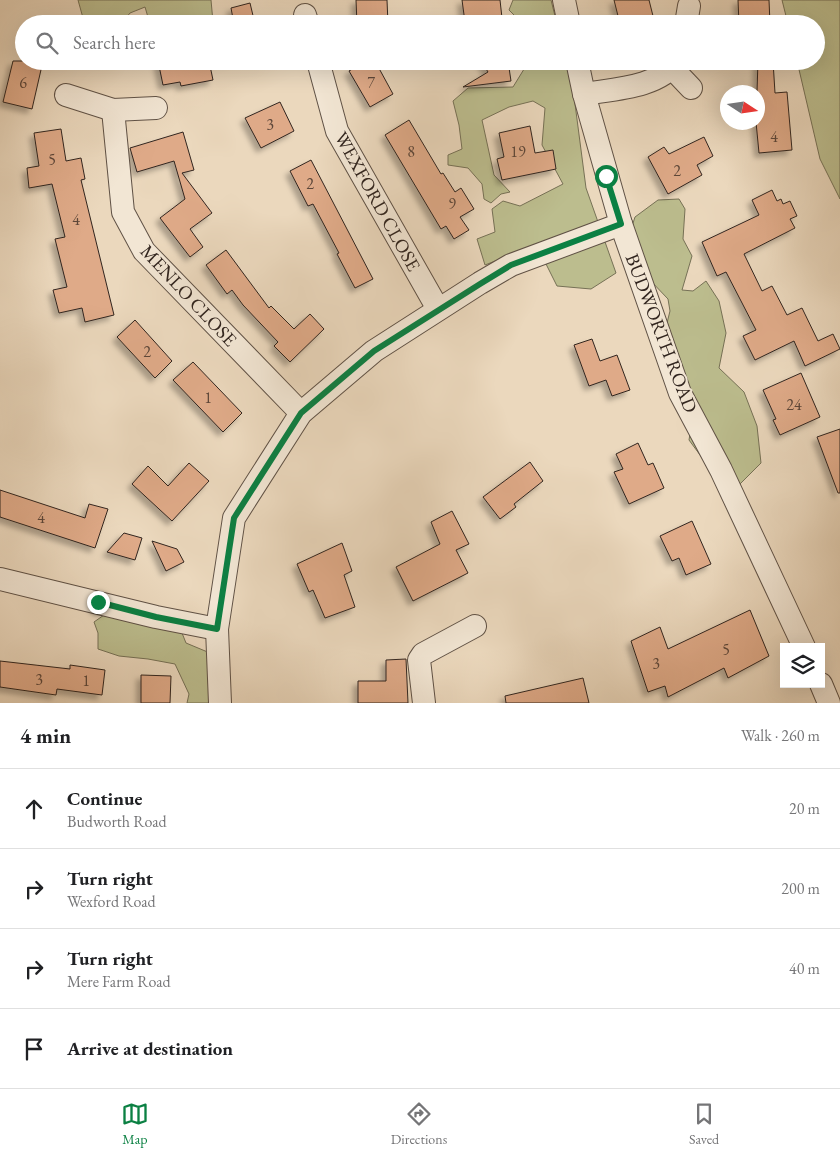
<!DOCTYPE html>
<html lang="en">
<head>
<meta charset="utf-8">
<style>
  body { margin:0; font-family:"EB Garamond",serif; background:#f2f2f2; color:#202124 }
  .controls { position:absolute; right:15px; bottom:15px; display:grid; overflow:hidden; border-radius:0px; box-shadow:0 5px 20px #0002 }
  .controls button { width:45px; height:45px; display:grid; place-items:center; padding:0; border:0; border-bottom:1px solid #e0e0e0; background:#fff; color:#202124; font:25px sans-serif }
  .compass { position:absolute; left:720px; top:85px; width:45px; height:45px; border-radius:50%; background:#fff; box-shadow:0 5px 20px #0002; rotate:102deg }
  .stop { position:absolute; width:15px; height:15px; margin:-11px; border:4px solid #0b8043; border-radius:50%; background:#fff }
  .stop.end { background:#0b8043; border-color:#fff; box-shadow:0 1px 5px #0008 }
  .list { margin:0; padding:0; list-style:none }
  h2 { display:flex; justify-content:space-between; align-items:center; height:65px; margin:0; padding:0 20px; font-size:21px }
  h2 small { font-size:16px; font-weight:400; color:#757577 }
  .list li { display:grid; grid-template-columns:32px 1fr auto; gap:15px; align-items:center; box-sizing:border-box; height:80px; padding:0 20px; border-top:1px solid #e0e0e0 }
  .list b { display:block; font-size:19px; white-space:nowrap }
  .list p { margin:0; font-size:16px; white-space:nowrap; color:#757577 }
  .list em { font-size:16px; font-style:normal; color:#757577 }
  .icon { flex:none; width:28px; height:28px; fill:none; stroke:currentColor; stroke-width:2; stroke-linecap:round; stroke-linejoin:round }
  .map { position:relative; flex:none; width:840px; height:703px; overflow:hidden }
  .search { position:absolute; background:#fff; box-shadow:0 5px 20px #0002; left:15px; right:15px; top:15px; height:55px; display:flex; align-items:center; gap:12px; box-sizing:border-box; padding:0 18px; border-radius:28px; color:#757577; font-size:19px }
  .sheet { height:385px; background:#fff }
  nav { display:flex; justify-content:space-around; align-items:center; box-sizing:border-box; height:70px; border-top:1px solid #e0e0e0; background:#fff; font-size:14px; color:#757577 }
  nav a { display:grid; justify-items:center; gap:2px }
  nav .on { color:#0b8043 }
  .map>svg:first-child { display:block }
</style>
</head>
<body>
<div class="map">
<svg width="840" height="703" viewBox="0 0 840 703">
  <defs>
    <filter id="shadow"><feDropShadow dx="-4.5" dy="4.5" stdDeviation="2.5" flood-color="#0004"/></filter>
  </defs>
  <rect width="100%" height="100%" fill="#ebd8bd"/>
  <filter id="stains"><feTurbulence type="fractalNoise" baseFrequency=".004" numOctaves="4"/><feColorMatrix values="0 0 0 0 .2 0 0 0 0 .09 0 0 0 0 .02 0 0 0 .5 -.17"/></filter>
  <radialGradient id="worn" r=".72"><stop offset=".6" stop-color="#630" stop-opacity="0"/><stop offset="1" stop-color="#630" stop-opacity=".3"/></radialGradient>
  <g fill="#bcbd8e" stroke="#767156">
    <path d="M78 0H211L213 22 212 24H150L145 7 130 13 121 24H105L83 18Z"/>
    <path d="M513 0H551L557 24H523L509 10Z"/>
    <path d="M782 0H840V199L820 159 797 61H816V24H788Z"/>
    <path d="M529 61H567L572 81 586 188 616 273 591 289 557 286 546 264 508 256 485 265 477 239 495 232 492 209 503 201 520 206 563 184 542 145 545 108 533 101 509 107 482 120 494 175 510 192 501 194 491 203 484 199 482 184 468 168 448 165V155L462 149 459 125 453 101 468 88 513 87Z"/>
    <path d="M679 199 685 209 683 239 692 256 682 290 693 291 706 281 719 301 726 333 719 368 744 392 757 426 761 463 732 492 717 478 689 440 693 415 662 343 670 311 668 299 648 278 627 242 635 217 658 200Z"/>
    <path d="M104 615 180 628 186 643 210 653 213 703H187L189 694 175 664 148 659 119 656 98 649V633L94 622Z"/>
  </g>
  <g fill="#dfaa88" stroke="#31251f" filter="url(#shadow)">
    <path d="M356 0H387L388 24H357Z"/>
    <path d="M462 0H500L502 18 465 22Z"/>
    <path d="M614 0H649L655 24H620Z"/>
    <path d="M738 0H769L770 24H739Z"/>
    <path d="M250 3 255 24H234L231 8Z"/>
    <path d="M13 61H43L32 109 3 102Z"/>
    <path d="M158 61H209L213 80 181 86 180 82 163 85Z"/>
    <path d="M366 61H375L393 94 370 107 349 71Z"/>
    <path d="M481 61H508L511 81 463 87 488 72Z"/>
    <path d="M758 61H773L775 93 787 92 792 150 759 153 756 122Z"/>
    <path d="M280 102 294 131 261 148 245 118Z"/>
    <path d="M409 120 441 174 443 173 455 192 461 188 474 209 460 217 469 230 454 239 446 226 441 229 385 135Z"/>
    <path d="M530 126 535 153 553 150 556 169 502 180 497 159 504 157 499 133Z"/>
    <path d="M61 129 66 161 81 158 85 179 81 180 114 315 85 322 82 308 59 313 53 290 67 287 55 239 65 237 52 184 29 188 27 168 39 166 34 133Z"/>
    <path d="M183 132 194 170 182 173 212 213 190 229 203 247 190 257 160 218 185 199 174 161 137 172 130 148Z"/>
    <path d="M704 137 713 156 697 165 702 175 668 194 648 157 664 147 669 154Z"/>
    <path d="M311 160 373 279 355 288 337 254 339 253 313 204 308 206 290 171Z"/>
    <path d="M772 190 777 201 781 199 783 204 790 201 797 216 790 219 795 228 744 254 762 291 772 286 787 315 802 308 818 341 833 334 840 349 805 366 794 341 755 360 743 336 756 330 726 272 717 276 702 242 759 215 752 200Z"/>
    <path d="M226 250 269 308 271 306 294 329 310 314 324 329 290 362 274 346 278 342 243 305 232 290 227 294 206 265Z"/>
    <path d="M135 320 172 361 155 378 117 337Z"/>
    <path d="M592 339 600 361 617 355 630 390 612 396 606 380 589 386 574 345Z"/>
    <path d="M193 362 242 413 223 432 173 380Z"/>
    <path d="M801 373 820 417 780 435 773 420 776 419 763 390Z"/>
    <path d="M840 429V493H838L817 437Z"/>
    <path d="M638 443 648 465 653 463 664 488 629 504 614 472 623 469 616 454Z"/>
    <path d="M530 462 543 481 514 504 516 507 500 519 483 497Z"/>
    <path d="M189 463 209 481 172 521 132 484 148 466 168 486Z"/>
    <path d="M0 490 85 518 89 504 108 509 95 548 0 517Z"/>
    <path d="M452 511 469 544 456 550 468 573 413 601 396 567 440 544 431 522Z"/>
    <path d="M692 521 711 564 686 575 679 558 672 561 660 536Z"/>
    <path d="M124 533 142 538 135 560 107 552Z"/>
    <path d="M152 541 177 549 184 562 166 571Z"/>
    <path d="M342 543 352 571 344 575 355 607 325 618 313 590 309 592 297 564Z"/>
    <path d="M750 610 769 656 728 678 724 668 668 697 665 686 648 692 631 641 660 627 668 649Z"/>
    <path d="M406 659 408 703H358V681H386V660Z"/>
    <path d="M0 661 70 669V665L105 670 102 695 57 689 56 695 0 687Z"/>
    <path d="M141 675 171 676 170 703H141Z"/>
    <path d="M583 678 589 703H506L505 696Z"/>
  </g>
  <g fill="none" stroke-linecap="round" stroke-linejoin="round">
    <g stroke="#605246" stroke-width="24">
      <g id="street">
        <path d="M564 0 569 24"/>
        <path d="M305 15 308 24"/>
        <path d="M686 24 689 6"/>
        <path d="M318 61 337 131 438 309"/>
        <path d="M577 61 584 94 621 224 680 393 721 470 804 647"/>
        <path d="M672 68 691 88"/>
        <path d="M584 94C613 89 659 88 677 61"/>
        <path d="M66 95 113 110"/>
        <path d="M156 108 113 110 123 212 144 251 301 413"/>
        <path d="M0 579 156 617 217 629"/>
        <path d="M821 684 829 703"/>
        <path d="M220 703 217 629 234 518 301 413 374 351 480 283 511 265 621 224"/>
        <path d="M424 703 419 660 423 654 475 626"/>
      </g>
    </g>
    <use href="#street" stroke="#f2e6d4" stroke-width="22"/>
  </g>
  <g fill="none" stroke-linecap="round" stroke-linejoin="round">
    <path stroke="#0b8043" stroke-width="6" d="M98 602 156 617 217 629 234 518 301 413 374 351 480 284 511 265 621 224 606 176"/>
  </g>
  <g text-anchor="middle" stroke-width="4" stroke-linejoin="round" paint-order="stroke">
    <g font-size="16" fill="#5c4639">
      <text x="23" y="88">6</text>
      <text x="371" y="88">7</text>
      <text x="270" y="130">3</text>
      <text x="774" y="142">4</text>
      <text x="411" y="157">8</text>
      <text x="518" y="157">19</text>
      <text x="52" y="165">5</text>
      <text x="677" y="176">2</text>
      <text x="310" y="189">2</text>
      <text x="452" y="209">9</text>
      <text x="76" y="225">4</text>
      <text x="147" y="357">2</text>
      <text x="208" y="403">1</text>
      <text x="794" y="410">24</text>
      <text x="41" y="523">4</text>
      <text x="726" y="655">5</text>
      <text x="656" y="669">3</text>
      <text x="39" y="685">3</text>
      <text x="86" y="686">1</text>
    </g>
    <g font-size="19" fill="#31251f" stroke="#f2e6d4">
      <text transform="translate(378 201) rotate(61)" y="7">WEXFORD CLOSE</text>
      <text transform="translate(189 295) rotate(47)" y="7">MENLO CLOSE</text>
      <text transform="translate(662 333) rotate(69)" y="7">BUDWORTH ROAD</text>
    </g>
  </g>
  <rect width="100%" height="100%" filter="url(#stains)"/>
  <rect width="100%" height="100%" fill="url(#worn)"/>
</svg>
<div class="controls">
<button><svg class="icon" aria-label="layers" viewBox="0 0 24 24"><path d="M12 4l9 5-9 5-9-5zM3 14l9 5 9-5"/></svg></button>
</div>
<svg class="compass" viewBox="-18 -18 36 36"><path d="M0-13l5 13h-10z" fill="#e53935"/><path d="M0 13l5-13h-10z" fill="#757577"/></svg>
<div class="stop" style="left:606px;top:176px"></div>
<div class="stop end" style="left:98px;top:602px"></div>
<div class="search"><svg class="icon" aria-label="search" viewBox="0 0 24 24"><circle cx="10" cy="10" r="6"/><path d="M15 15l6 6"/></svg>Search here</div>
</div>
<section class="sheet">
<h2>4 min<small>Walk · 260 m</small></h2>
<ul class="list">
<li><svg class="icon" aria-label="ahead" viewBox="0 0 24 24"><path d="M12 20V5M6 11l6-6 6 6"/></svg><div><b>Continue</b><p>Budworth Road</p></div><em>20 m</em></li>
<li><svg class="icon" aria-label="right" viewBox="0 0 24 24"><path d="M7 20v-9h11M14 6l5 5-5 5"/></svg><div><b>Turn right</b><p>Wexford Road</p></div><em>200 m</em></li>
<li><svg class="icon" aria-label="right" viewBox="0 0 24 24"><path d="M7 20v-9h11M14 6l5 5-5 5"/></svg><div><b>Turn right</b><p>Mere Farm Road</p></div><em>40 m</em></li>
<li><svg class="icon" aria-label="arrive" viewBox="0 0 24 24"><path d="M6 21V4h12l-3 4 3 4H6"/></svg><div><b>Arrive at destination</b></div></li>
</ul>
</section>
<nav>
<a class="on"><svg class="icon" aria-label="map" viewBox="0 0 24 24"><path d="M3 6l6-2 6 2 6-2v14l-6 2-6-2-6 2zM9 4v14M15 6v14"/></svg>Map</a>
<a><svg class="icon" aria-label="directions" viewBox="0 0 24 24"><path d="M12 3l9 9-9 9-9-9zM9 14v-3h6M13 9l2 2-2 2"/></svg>Directions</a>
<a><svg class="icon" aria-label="saved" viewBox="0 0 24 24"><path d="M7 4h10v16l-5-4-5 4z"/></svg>Saved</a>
</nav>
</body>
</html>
